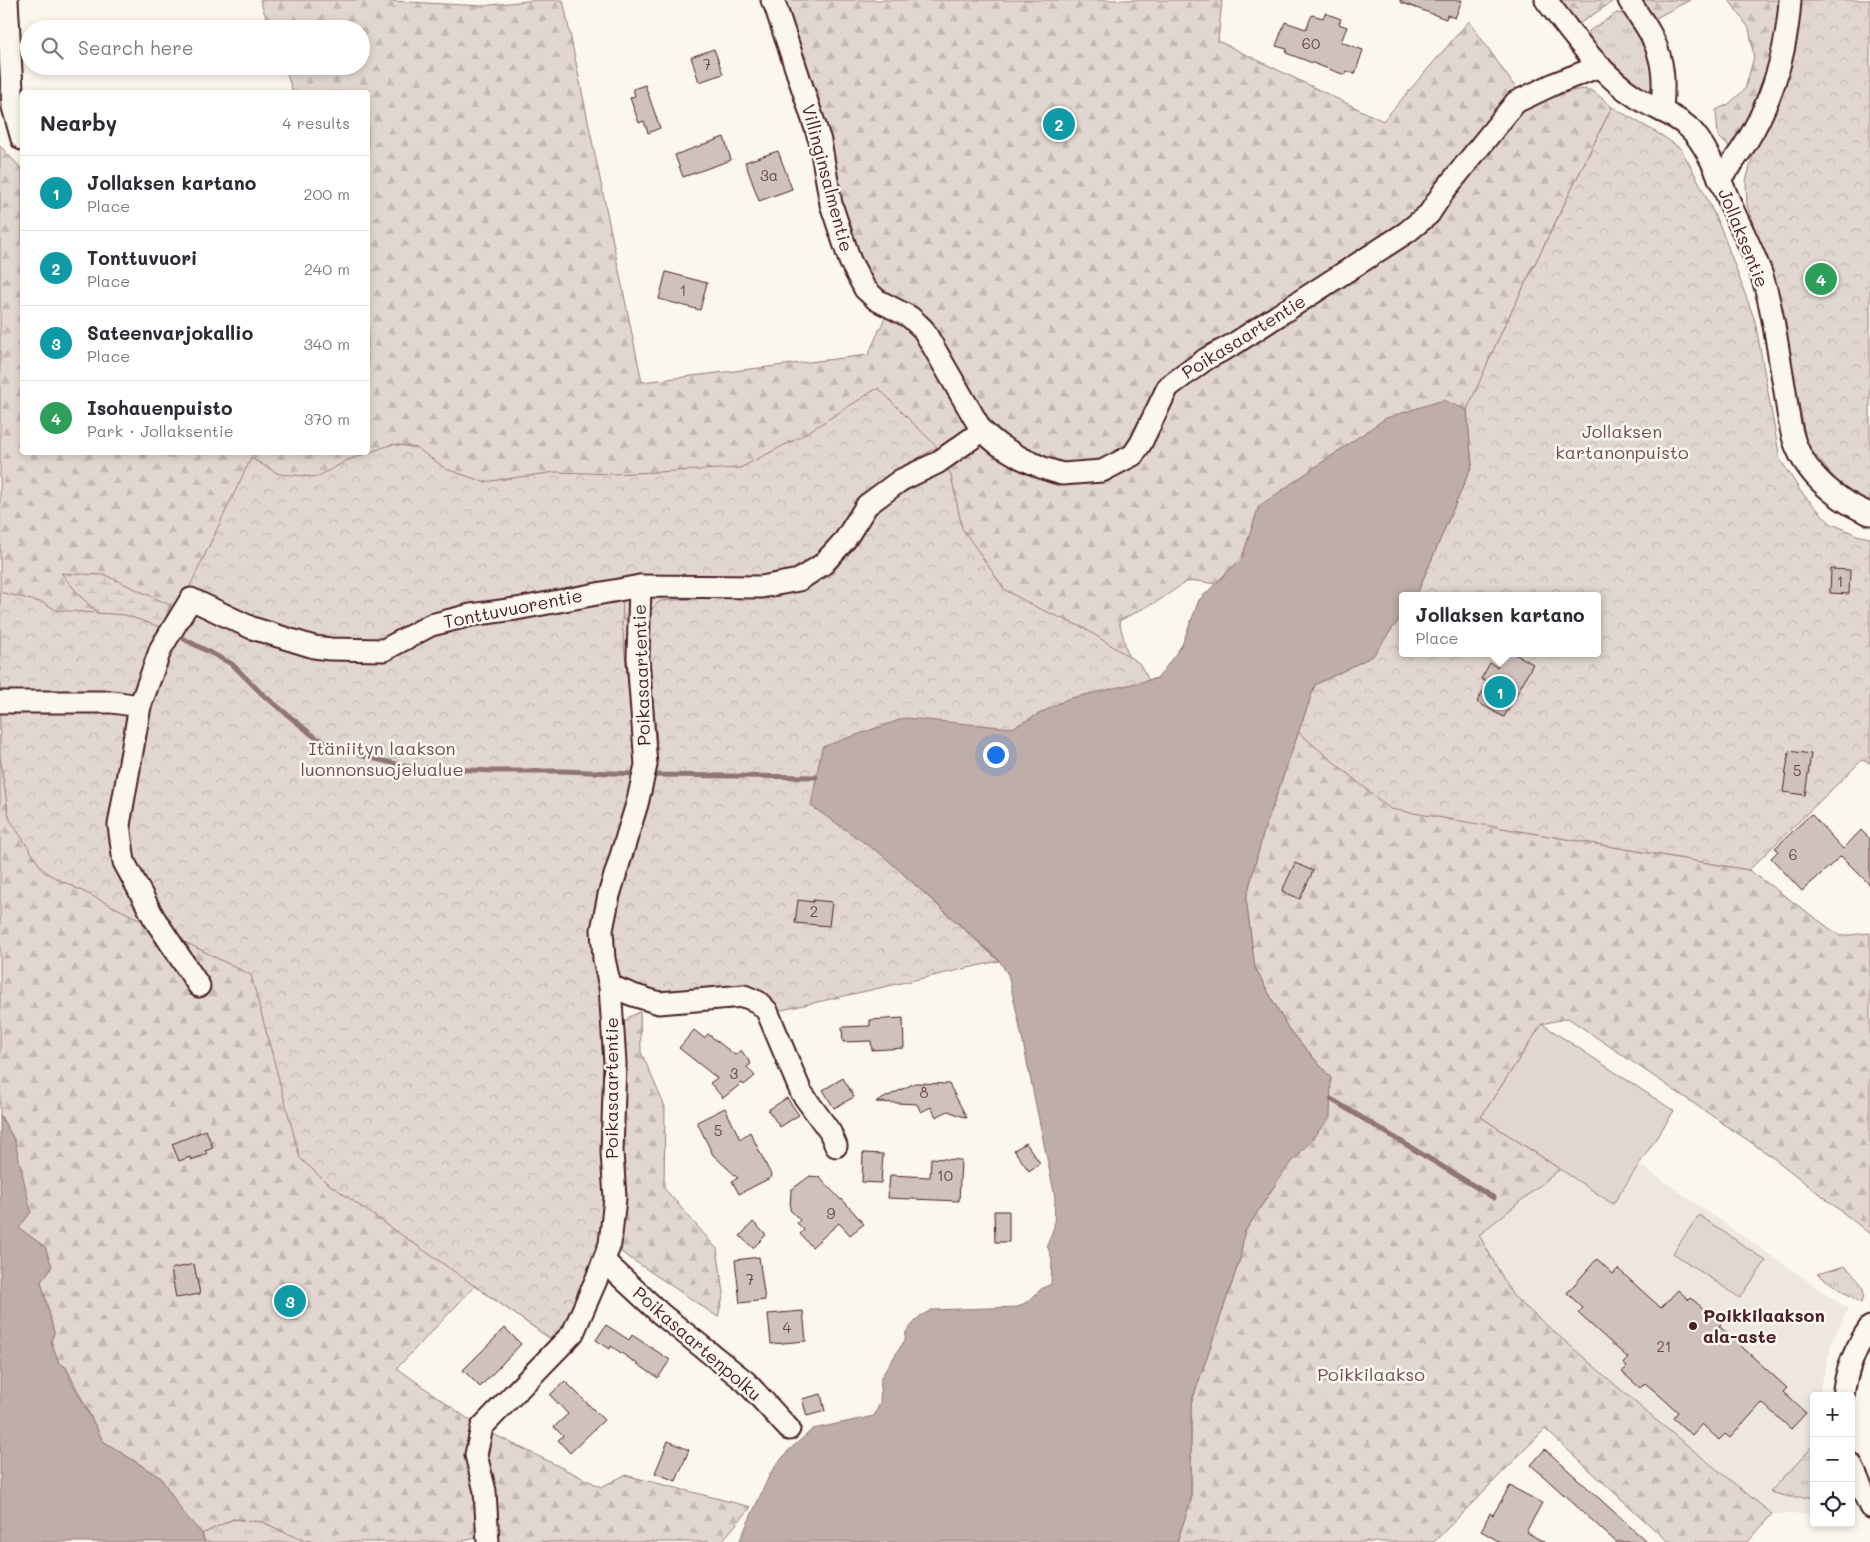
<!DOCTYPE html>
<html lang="en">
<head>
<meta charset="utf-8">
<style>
  body { margin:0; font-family:Mali,sans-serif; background:#f2f2f3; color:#2b2b33 }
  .controls { position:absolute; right:15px; bottom:15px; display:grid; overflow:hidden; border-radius:5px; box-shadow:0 2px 8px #0003 }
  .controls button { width:45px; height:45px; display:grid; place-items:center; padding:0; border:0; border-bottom:1px solid #e1e1e2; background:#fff; color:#2b2b33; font:25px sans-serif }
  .you { position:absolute; left:995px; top:754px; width:18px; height:18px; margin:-12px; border:4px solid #fff; border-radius:50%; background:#1a73e8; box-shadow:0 0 0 8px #1a73e833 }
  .badge { display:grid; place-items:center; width:32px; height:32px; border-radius:50%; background:#0f766e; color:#fff; font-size:16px; font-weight:700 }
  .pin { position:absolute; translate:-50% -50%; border:2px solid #fff; box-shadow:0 1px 5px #0006 }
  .popup { position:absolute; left:1399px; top:592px; width:202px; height:65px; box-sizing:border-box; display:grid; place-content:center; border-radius:5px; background:#fff; filter:drop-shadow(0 1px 4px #0005); font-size:16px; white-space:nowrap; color:#7c7c81 }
  .popup b { font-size:19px; color:#2b2b33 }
  .popup::after { content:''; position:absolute; left:50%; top:100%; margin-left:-10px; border:10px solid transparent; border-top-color:#fff }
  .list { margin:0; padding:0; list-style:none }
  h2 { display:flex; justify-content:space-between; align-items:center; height:65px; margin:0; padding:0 20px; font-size:21px }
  h2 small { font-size:16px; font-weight:400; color:#7c7c81 }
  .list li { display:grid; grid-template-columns:32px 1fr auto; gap:15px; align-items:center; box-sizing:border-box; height:75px; padding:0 20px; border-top:1px solid #e1e1e2 }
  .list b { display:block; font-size:19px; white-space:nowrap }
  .list p { margin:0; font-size:16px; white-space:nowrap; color:#7c7c81 }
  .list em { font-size:16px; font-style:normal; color:#7c7c81 }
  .icon { flex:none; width:28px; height:28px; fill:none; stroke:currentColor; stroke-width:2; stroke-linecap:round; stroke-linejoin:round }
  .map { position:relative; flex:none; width:1870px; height:1542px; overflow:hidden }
  .search { position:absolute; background:#fff; box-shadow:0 2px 8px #0003; left:20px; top:20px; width:350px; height:55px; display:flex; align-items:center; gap:12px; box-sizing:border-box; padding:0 18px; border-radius:28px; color:#7c7c81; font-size:19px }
  .panel { position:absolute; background:#fff; box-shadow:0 2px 8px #0003; left:20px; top:90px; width:350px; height:365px; border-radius:5px }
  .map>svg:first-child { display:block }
</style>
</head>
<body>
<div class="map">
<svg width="1870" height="1542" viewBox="0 0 1870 1542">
  <defs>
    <pattern id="grass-tufts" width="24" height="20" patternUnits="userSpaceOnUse" patternTransform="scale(1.25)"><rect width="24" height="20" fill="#e2d7d0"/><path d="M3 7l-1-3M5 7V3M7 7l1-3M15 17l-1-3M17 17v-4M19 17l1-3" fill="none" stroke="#c3b8b3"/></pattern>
    <pattern id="forest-firs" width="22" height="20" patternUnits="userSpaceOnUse" patternTransform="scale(1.25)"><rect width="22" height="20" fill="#e2d7d0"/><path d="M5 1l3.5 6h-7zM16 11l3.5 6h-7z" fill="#c3b8b3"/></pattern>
    <pattern id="wetland-marsh" width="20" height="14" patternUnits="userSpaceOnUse" patternTransform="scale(1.25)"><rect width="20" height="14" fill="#e2d7d0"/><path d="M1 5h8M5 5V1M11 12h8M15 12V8" fill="none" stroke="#c3b8b3"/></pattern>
    <pattern id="park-crowns" width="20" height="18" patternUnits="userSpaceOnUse" patternTransform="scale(1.25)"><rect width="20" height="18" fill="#e2d7d0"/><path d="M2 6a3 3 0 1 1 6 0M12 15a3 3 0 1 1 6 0" fill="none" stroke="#c3b8b3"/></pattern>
  </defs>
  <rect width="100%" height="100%" fill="#fbf7ec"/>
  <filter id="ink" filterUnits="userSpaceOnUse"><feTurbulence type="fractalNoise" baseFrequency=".02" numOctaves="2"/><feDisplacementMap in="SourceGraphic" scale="10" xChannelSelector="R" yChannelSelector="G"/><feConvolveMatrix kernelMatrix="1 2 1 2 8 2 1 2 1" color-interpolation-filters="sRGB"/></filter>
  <g filter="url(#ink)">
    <path fill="#eee7de" d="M1639 1164 1848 1309 1832 1342 1820 1389V1396H1814V1514H1772L1651 1416 1513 1296 1478 1235 1560 1169 1613 1204Z"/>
    <g fill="url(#grass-tufts)" stroke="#967b7e">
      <path d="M1617 13 1626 14 1648 48 1655 90C1651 91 1647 91 1644 90 1629 82 1588 47 1589 31Z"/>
      <path d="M1845 1266C1855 1275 1870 1291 1861 1303L1817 1274Z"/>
      <path d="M1814 1445V1497H1790L1770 1492Z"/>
      <path d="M233 1519 263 1522 288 1534 313 1542H205L202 1534Z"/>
    </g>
    <g fill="url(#forest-firs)" stroke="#967b7e">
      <path d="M260 0H371L482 6 536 0H563L642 382 868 355 894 298 870 282 859 259 841 204 784 0H1222L1218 41 1383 121 1469 21 1529 107C1543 101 1575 86 1590 90 1597 93 1606 102 1612 107L1500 335 1498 596H1416L1436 547 1259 506 1242 558 1215 584 1198 581 1186 582 1158 601 1119 621 1135 683 881 854 999 961 622 980 555 1342 475 1286 397 1368 475 1424 479 1537 460 1542H313L288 1534 263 1522 233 1519 202 1534 181 1511 161 1478 103 1441 66 1367 59 1363 51 1341 54 1333 41 1281 47 1275 45 1247 19 1228 15 1141 0 1115V146L22 169V452H141L143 456 150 452H368V92H293L284 66H361V29H270Z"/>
      <path d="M1560 0H1611L1612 2 1579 24Z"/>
      <path d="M1642 0H1690L1656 18C1647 14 1644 10 1642 0Z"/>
      <path d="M1729 0H1783L1776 54 1734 152 1718 136 1716 110 1729 104 1745 89 1754 57 1749 28Z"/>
      <path d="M1402 615V653L1503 828 1749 870 1840 936 1870 933V1234L1771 1156 1568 1018 1542 1024 1481 1117 1560 1169 1479 1235 1513 1296 1651 1416 1772 1514 1748 1542H1668L1545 1429 1434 1542H1177L1191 1500V1404L1240 1259 1244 1233 1282 1174 1331 1078 1288 1028 1255 968 1246 899 1263 834 1315 685 1372 656Z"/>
      <path d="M640 1012 641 1052 665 1107 664 1188 717 1249 724 1293 718 1317 621 1252 624 1201 620 1138 622 1024 629 1017Z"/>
      <path d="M487 1431 601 1487 625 1475 751 1507 721 1542H496L481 1456Z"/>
    </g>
    <path fill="url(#wetland-marsh)" stroke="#967b7e" d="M61 573 105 575 170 605 158 642 111 625 80 596Z"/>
    <g fill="url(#park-crowns)" stroke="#967b7e">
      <path d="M1797 0H1870V502L1858 497 1837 481 1807 445 1782 312 1747 205 1746 181Z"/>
      <path d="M1612 107 1661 135 1681 149 1700 184 1722 231 1755 321 1780 459 1801 492 1830 523 1857 535 1870 538V763L1862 760 1749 870 1390 809 1298 732 1315 685 1372 656 1402 615V653H1598V596H1416L1472 465 1467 410 1500 335Z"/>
      <path d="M878 388 937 447 885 477 865 495 830 546 812 564 785 574 623 597 622 623 636 765 615 849 606 1187 602 1242 567 1329 555 1342 326 1182 300 1158 251 975 44 872 9 818 0 756V592L44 603 56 610 125 615 169 630 251 458 279 474 317 477 348 460 393 444 417 448 446 469 484 482 556 472 613 474 740 468 800 437Z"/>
      <path d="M948 469 951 475 962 528 1005 590 1036 607 1084 628 1139 663 1149 680 1158 678 902 873 999 961 773 1012 768 1002 661 998 622 980 614 966 611 942 617 907 649 802 657 741 649 665 648 613 660 601 723 597 764 599 783 595 831 576 872 517 896 497Z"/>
    </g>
    <g fill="#e2d7d0" stroke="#967b7e">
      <path d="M1542 1024 1674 1111 1613 1204 1481 1117Z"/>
      <path d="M1699 1215 1766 1261 1740 1298 1673 1253Z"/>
    </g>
    <g fill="#bfadaa" stroke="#907477">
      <path d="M1443 400 1467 410 1472 465 1416 596H1402V615L1373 656 1315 685 1263 834 1246 899 1255 968 1288 1028 1331 1078 1330 1118 1282 1174 1244 1233 1240 1259 1191 1404V1500L1177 1542H739L771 1472 788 1451 813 1429 874 1416 880 1403 881 1377 905 1340 906 1332 919 1317 931 1310 1018 1307 1030 1300 1041 1289 1051 1284 1052 1259 1047 1245 1054 1227 1055 1197 1016 1009 1008 975 999 960 881 854 811 806 822 747 905 718 1012 728 1067 699 1158 678 1182 645 1199 600 1242 558 1259 506 1386 418Z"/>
      <path d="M0 1115 15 1141 31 1212 19 1228 45 1247 52 1266 47 1275 41 1281 54 1333 51 1341 59 1363 66 1367 71 1380 103 1441 161 1478 182 1511 202 1534 205 1542H0Z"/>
    </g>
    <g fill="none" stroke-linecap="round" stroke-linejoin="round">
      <g stroke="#907477" stroke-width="5">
        <path d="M184 639 232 664 261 693 316 738 363 756 409 767 493 771H564L635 774"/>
        <path d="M653 775 816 777"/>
        <path d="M1331 1099 1494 1198"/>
      </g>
    </g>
    <g fill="#cfc2bc" stroke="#4a1f2b">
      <path d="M1400 0H1462L1455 18 1447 15 1446 19 1400 2Z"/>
      <path d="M1325 13 1341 19 1339 24 1347 27 1341 42 1363 50 1355 74 1347 71 1345 75 1326 68 1286 53 1287 49 1276 46 1285 22 1306 29 1312 15 1323 18Z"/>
      <path d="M714 49 723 74 699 82 691 57Z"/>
      <path d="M645 85 660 128 648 133 644 121 639 123 630 98 635 96 633 89Z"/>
      <path d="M724 137 731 160 683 177 675 155Z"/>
      <path d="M778 151 792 189 759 201 745 162Z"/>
      <path d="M666 272 707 283 700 310 659 299Z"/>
      <path d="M1831 569 1850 570 1849 594 1830 593Z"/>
      <path d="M1505 653H1513L1533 664 1504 717 1477 702 1488 682 1481 679 1490 663 1497 667Z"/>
      <path d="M1789 751 1811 754 1805 795 1783 792Z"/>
      <path d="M1811 814 1843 849 1861 830 1870 839V885L1841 856 1802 891 1771 858 1778 851 1775 848Z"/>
      <path d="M1295 863 1313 871 1300 899 1282 891Z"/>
      <path d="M798 900 813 902V900L832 902 829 926 795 923Z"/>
      <path d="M903 1018 904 1048 872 1050 871 1041 843 1042 842 1027 870 1026V1020Z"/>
      <path d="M694 1030 704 1038 708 1034 735 1055 741 1050 751 1064 747 1067 755 1076 744 1085 742 1083 723 1098 710 1083 717 1078 679 1048Z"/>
      <path d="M843 1078 854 1097 834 1108 823 1090Z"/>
      <path d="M915 1083 949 1084 967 1118 948 1111 936 1117 931 1107 921 1112 917 1104 876 1102Z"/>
      <path d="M787 1098 799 1115 780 1127 768 1110Z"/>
      <path d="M725 1108 740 1139 750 1132 772 1177 739 1194 732 1181 738 1178 713 1155 697 1122Z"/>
      <path d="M206 1130 213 1148 205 1151 207 1154 191 1160 190 1157 179 1161 172 1144Z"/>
      <path d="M1026 1143 1040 1163 1029 1171 1014 1150Z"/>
      <path d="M863 1153 883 1154 881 1183 862 1182Z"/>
      <path d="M931 1158 961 1160 959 1201 888 1198 890 1175 930 1177Z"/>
      <path d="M810 1176 819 1177 841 1200 842 1199 864 1224 850 1235 839 1223 812 1247 800 1234 804 1230 797 1223 800 1220 790 1210 791 1190Z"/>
      <path d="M994 1211H1009V1242H995Z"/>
      <path d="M753 1222 766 1235 753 1248 740 1236Z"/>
      <path d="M759 1257 765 1300 740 1303 735 1260Z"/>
      <path d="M1597 1259 1613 1274 1618 1269 1661 1308 1678 1290 1689 1300 1691 1298 1721 1324 1719 1326 1787 1388 1783 1392 1806 1413 1791 1429 1762 1403 1730 1438 1725 1434 1719 1440 1702 1424 1692 1435 1673 1418 1678 1412 1657 1393 1645 1383 1640 1388 1622 1372 1627 1367 1623 1364 1628 1358 1578 1313 1583 1308 1567 1293Z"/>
      <path d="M194 1264 200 1294 176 1298 171 1269Z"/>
      <path d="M803 1311 806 1341 771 1344 768 1314Z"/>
      <path d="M606 1325 629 1340 632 1335 670 1360 658 1378 611 1346 610 1349 596 1340Z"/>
      <path d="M505 1328 521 1344 480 1387 463 1370Z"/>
      <path d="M565 1381 604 1420 570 1453 558 1440 563 1436 554 1427 568 1414 550 1395Z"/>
      <path d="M821 1394 825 1411 807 1416 802 1399Z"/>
      <path d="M668 1441 689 1450 676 1481 655 1473Z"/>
      <path d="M1545 1449 1647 1542H1616L1531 1465Z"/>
      <path d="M1510 1486 1542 1503 1526 1532 1544 1542H1500L1481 1531 1490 1513 1493 1515Z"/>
    </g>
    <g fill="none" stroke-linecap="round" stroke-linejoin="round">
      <g stroke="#4a1f2b" stroke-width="25">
        <g id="minor">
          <path d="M7 0 13 107 22 139"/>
          <path d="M772 0 775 5 820 141 831 204 850 261 865 289 877 300 910 317 923 329 982 431 999 445 1021 458 1043 468 1062 474 1102 471 1133 455 1141 443 1168 387 1206 359 1234 344 1407 232 1429 214 1444 191 1516 102 1556 83 1600 66"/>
          <path d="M1546 0C1572 34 1600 74 1636 97 1652 108 1674 114 1688 127 1707 143 1723 187 1733 210 1743 232 1754 253 1762 276 1774 313 1778 353 1785 391 1787 408 1789 426 1795 443 1807 476 1838 501 1870 514"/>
          <path d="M1629 0C1636 13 1646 24 1652 37 1665 63 1664 84 1662 111"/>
          <path d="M1719 179C1763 130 1786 65 1790 0"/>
          <path d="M0 702H112L140 706 161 648 191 599 252 628 314 647 330 649 384 650 431 625 471 615 516 609 640 586"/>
          <path d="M140 706 119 825 124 862 154 918 199 986"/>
          <path d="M610 986 633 995 659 1003 744 996 758 1002 767 1011 801 1092 830 1132 836 1146"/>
          <path d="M604 1261 661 1314 746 1382 789 1429"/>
          <path d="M1843 1396C1846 1370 1855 1348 1870 1327"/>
          <path d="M1851 1464 1870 1507"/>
          <path d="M488 1542 485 1491 476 1455 482 1427 573 1333 597 1278 610 1244 615 1198 612 1152 615 1063 610 986 604 959 602 930 609 895 637 804 646 765 638 658 640 586 761 587 799 580 823 564 845 540 867 505 901 480 937 463 982 431"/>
        </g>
      </g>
      <use href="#minor" stroke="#fbf7ec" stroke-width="21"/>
    </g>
  </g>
  <circle fill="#4a1f2b" stroke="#fbf7ec" stroke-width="2" cx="1693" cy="1326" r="5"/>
  <g text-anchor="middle" stroke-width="5" stroke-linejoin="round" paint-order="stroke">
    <g font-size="15" fill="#6b484f">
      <text x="1311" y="49">60</text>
      <text x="707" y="70">7</text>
      <text x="769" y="181">3a</text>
      <text x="683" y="296">1</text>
      <text x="1840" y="587">1</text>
      <text x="1797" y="776">5</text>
      <text x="1793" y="860">6</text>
      <text x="814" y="917">2</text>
      <text x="734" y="1079">3</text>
      <text x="924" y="1098">8</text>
      <text x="718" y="1136">5</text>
      <text x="945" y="1181">10</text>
      <text x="831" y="1219">9</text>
      <text x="750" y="1285">7</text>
      <text x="787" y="1333">4</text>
      <text x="1664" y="1352">21</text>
    </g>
    <g font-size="18" fill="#4a1f2b" stroke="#fbf7ec">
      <text transform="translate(827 178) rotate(75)" y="6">Villinginsalmentie</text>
      <text transform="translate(1743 238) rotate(68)" y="6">Jollaksentie</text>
      <text transform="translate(1244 337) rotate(-32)" y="6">Poikasaartentie</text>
      <text transform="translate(513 609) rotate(-11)" y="6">Tonttuvuorentie</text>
      <text transform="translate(642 675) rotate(-92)" y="6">Poikasaartentie</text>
      <text transform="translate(612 1088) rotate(-90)" y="6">Poikasaartentie</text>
      <text transform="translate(697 1344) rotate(41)" y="6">Poikasaartenpolku</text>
    </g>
    <g font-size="18" fill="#704d54" stroke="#fbf7ec">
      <text x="1622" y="438">Jollaksen<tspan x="1622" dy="21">kartanonpuisto</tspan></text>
      <text x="382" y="755">Itäniityn laakson<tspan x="382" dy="21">luonnonsuojelualue</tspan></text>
      <text x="1371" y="1381">Poikkilaakso</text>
    </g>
    <g font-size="18" font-weight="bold" fill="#4a1f2b" stroke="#fbf7ec" text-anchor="start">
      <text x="1703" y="1322">Poikkilaakson<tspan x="1703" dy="21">ala-aste</tspan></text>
    </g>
  </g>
</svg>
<div class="controls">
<button>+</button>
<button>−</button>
<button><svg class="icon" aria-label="locate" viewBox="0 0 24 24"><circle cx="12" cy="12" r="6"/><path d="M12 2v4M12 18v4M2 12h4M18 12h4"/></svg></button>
</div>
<div class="you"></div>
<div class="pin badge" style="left:1500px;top:692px;background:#0f9aa8">1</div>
<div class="popup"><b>Jollaksen kartano</b>Place</div>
<div class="pin badge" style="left:1059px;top:124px;background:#0f9aa8">2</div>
<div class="pin badge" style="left:290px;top:1301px;background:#0f9aa8">3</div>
<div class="pin badge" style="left:1821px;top:279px;background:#2e9e5b">4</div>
<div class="search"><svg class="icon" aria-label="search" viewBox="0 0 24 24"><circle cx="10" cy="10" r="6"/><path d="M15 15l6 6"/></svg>Search here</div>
<section class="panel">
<h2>Nearby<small>4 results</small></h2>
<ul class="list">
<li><span class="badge" style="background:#0f9aa8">1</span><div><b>Jollaksen kartano</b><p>Place</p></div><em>200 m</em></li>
<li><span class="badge" style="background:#0f9aa8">2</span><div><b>Tonttuvuori</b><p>Place</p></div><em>240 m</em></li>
<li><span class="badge" style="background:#0f9aa8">3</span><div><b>Sateenvarjokallio</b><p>Place</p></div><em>340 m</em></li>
<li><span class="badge" style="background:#2e9e5b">4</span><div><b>Isohauenpuisto</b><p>Park · Jollaksentie</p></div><em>370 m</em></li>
</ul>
</section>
</div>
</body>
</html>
